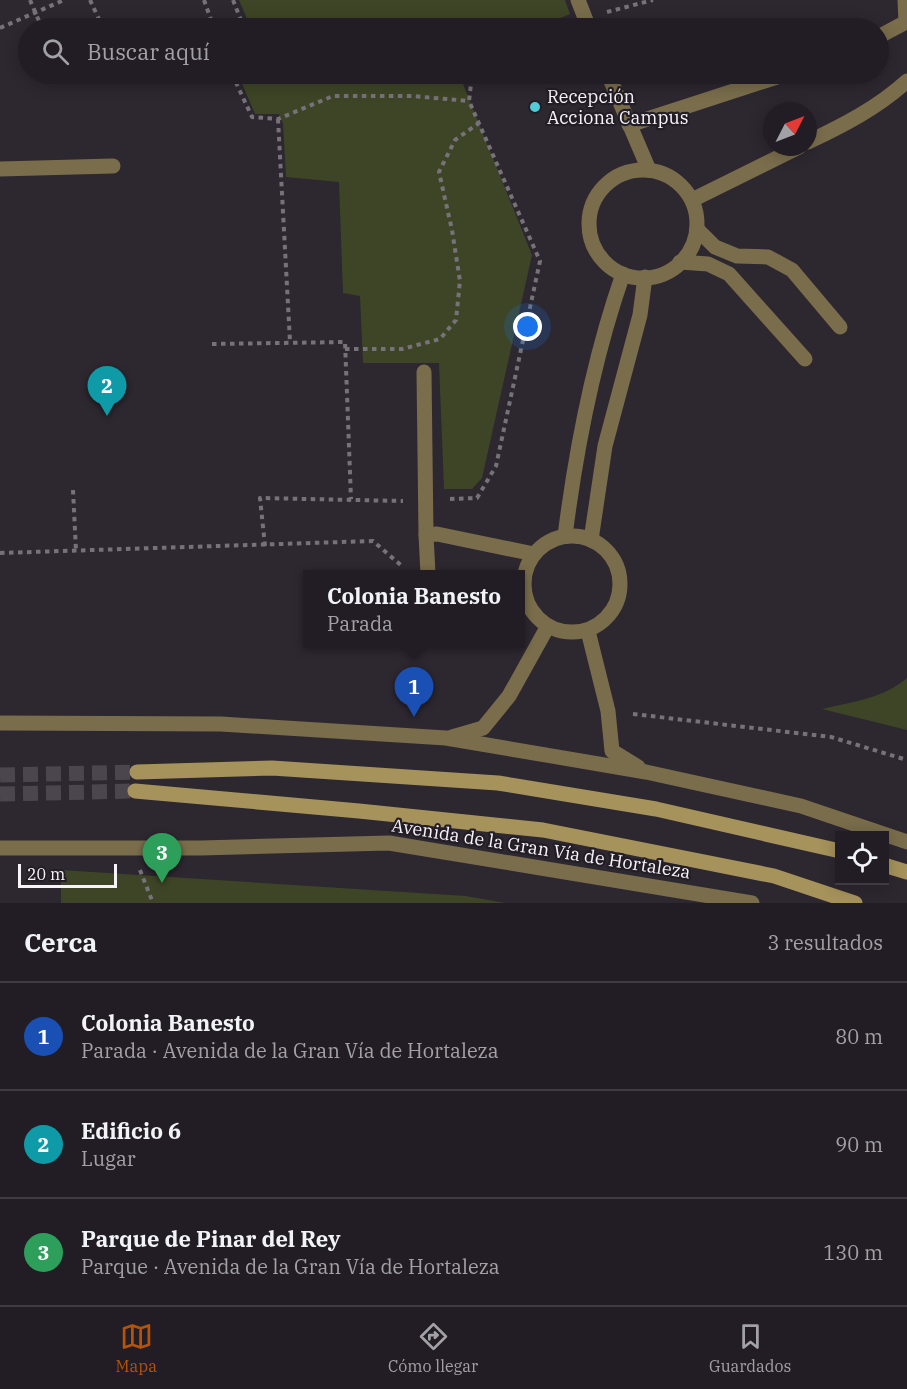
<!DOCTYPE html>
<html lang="es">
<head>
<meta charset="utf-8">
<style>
  body { margin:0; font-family:"IBM Plex Serif",serif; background:#2a262c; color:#f1f3f6 }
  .controls { position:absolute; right:18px; bottom:18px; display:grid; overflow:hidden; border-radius:0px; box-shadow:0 3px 15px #0003 }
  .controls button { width:54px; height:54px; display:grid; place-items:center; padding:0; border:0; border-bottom:2px solid #3f3b41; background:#221d24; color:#f1f3f6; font:30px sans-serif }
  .compass { position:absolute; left:763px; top:102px; width:54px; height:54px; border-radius:50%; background:#221d24; box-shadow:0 3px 15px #0003; rotate:48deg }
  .scale { position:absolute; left:18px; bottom:15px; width:99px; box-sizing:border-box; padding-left:6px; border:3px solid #f7f3f9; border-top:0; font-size:16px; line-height:21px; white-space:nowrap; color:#f7f3f9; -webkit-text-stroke:4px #231e26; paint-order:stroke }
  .you { position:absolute; left:528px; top:327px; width:21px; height:21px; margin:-15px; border:4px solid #fff; border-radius:50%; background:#1a73e8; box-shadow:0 0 0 9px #1a73e833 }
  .badge { display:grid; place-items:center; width:39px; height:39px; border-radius:50%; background:#b45309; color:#fff; font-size:20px; font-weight:700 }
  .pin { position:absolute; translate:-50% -50px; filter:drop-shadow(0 2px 3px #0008) }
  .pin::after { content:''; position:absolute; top:32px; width:21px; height:18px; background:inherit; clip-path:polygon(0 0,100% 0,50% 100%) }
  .popup { position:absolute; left:303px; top:570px; width:222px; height:78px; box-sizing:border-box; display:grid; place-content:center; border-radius:0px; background:#221d24; filter:drop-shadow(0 2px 4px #0005); font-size:20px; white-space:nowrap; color:#a2a2a6 }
  .popup b { font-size:22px; color:#f1f3f6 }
  .popup::after { content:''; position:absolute; left:50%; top:100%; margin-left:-12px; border:12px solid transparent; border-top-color:#221d24 }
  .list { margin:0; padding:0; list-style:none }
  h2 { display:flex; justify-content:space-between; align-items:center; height:78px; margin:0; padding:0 24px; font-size:26px }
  h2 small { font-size:20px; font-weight:400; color:#a2a2a6 }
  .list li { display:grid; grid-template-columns:39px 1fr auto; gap:18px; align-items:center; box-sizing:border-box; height:108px; padding:0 24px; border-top:2px solid #3f3b41 }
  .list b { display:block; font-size:22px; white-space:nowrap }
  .list p { margin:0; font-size:20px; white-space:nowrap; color:#a2a2a6 }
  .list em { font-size:20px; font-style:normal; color:#a2a2a6 }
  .icon { flex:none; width:33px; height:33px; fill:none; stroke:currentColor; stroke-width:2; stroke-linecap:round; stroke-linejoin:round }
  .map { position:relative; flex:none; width:907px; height:903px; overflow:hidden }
  .search { position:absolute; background:#221d24; box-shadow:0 3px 15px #0003; left:18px; right:18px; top:18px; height:66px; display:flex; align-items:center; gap:15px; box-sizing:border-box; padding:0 21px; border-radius:33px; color:#a2a2a6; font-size:22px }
  .sheet { height:402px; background:#221d24 }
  nav { display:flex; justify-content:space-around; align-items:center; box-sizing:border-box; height:84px; border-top:2px solid #3f3b41; background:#221d24; font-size:16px; color:#a2a2a6 }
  nav a { display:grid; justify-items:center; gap:3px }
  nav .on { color:#b45309 }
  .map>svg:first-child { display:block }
</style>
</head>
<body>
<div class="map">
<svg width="907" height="903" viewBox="0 0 907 903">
  <rect width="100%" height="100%" fill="#2d2730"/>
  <g fill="#3e4526">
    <path d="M239 0H565L570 14 537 28H251Z"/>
    <path d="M238 74H473L463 84 532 255 482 478 472 489H444L439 363H363L360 296 343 293 339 182 286 177 283 123 279 114H255Z"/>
    <path d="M907 678V730L822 709C852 702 884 698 907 678Z"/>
    <path d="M61 870 466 896 505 903H61Z"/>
  </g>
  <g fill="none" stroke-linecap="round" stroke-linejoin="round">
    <g stroke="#4b464e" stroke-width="15" stroke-dasharray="15 8" stroke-linecap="butt">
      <path d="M0 775 137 772"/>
      <path d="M0 794 135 791"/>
    </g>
    <g stroke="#77727a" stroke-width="4" stroke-dasharray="4.5 4.5" stroke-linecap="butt">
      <path d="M30 0 42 28"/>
      <path d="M90 0 103 28"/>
      <path d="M204 0 214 28"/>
      <path d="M233 0 244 28"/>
      <path d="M607 12 653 0"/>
      <path d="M0 28 64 0"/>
      <path d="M61 74H64"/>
      <path d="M232 74 252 117 278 119 333 96H412L469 101"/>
      <path d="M552 79 557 74"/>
      <path d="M278 119 290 342"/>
      <path d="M212 344 345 342 351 499"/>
      <path d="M345 349H402L440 339 456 320 460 281 452 230 439 172 455 140 479 123"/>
      <path d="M73 490 76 551"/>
      <path d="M450 499 477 498 496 466 540 261 469 101 471 84 483 74"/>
      <path d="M265 546 260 498 403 501"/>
      <path d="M0 553 373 541 403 567"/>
      <path d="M633 714 831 737 907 760"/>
      <path d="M140 870 153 903"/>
    </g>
    <g stroke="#796d4b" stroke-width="15">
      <path d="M578 0 589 28"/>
      <path d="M878 37 906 22 905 0"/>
      <path d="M608 74 649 170"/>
      <path d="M629 125 786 74"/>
      <path d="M0 169 113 166"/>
      <path d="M697 229 715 247 737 256 768 257 792 270 840 327"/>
      <path d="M680 262 708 264 729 274 805 359"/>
      <path d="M424 372 426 535"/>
      <path d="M428 574 426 535 437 534 534 554"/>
      <path d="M520 593 524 594"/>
    </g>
    <g stroke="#796d4b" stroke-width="15">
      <path d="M808 142C844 125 877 108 907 81"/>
      <circle cx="643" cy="224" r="54"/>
      <path d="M692 200 799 147"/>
      <circle cx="572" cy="584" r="48"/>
      <path d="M565 536C576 449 594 357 623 274"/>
      <path d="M591 540 605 446 640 315 645 277"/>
      <path d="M588 631 608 711 612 751 638 767"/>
      <path d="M0 723 221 724 446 738 646 772 801 806 907 842"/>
      <path d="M452 737 483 728 509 696 548 626"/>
      <path d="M0 848H201L389 843 752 903"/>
    </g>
    <g stroke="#a6935b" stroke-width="15">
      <path d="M137 772 272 768 498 783 656 809 840 851"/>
      <path d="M135 791 359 811 543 830 774 876 855 903"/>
      <path d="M884 865 907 872"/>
    </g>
  </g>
  <circle fill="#52cbd7" stroke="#231e26" stroke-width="2" cx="535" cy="107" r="6"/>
  <g text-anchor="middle" stroke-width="4.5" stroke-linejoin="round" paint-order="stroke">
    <g font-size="18" fill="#f7f3f9" stroke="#231e26" text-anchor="start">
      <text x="547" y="103">Recepción<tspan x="547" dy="21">Acciona Campus</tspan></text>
    </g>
    <g font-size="18" fill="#f7f3f9" stroke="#231e26">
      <text transform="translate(541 849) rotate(9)" y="6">Avenida de la Gran Vía de Hortaleza</text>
    </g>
  </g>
</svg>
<div class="controls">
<button><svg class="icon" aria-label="locate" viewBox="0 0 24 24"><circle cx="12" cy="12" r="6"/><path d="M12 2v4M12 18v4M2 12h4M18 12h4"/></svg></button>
</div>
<svg class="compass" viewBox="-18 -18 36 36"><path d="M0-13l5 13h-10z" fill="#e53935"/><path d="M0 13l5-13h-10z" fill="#a2a2a6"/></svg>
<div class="scale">20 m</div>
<div class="you"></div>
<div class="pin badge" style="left:414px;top:717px;background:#1a4fb4">1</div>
<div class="popup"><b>Colonia Banesto</b>Parada</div>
<div class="pin badge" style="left:107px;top:416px;background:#0f9aa8">2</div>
<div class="pin badge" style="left:162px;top:883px;background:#2e9e5b">3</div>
<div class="search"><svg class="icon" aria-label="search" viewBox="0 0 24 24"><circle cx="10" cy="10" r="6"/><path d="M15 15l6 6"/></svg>Buscar aquí</div>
</div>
<section class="sheet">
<h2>Cerca<small>3 resultados</small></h2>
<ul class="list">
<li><span class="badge" style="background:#1a4fb4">1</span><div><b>Colonia Banesto</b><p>Parada · Avenida de la Gran Vía de Hortaleza</p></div><em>80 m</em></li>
<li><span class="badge" style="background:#0f9aa8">2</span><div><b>Edificio 6</b><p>Lugar</p></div><em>90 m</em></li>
<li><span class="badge" style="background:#2e9e5b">3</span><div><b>Parque de Pinar del Rey</b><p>Parque · Avenida de la Gran Vía de Hortaleza</p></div><em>130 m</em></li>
</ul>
</section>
<nav>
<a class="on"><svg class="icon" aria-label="map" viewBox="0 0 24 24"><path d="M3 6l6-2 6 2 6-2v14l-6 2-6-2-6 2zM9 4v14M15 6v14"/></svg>Mapa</a>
<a><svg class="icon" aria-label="directions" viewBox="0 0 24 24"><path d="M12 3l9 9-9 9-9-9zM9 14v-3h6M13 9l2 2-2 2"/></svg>Cómo llegar</a>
<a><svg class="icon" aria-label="saved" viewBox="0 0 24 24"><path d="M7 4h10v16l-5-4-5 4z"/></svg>Guardados</a>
</nav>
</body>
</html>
